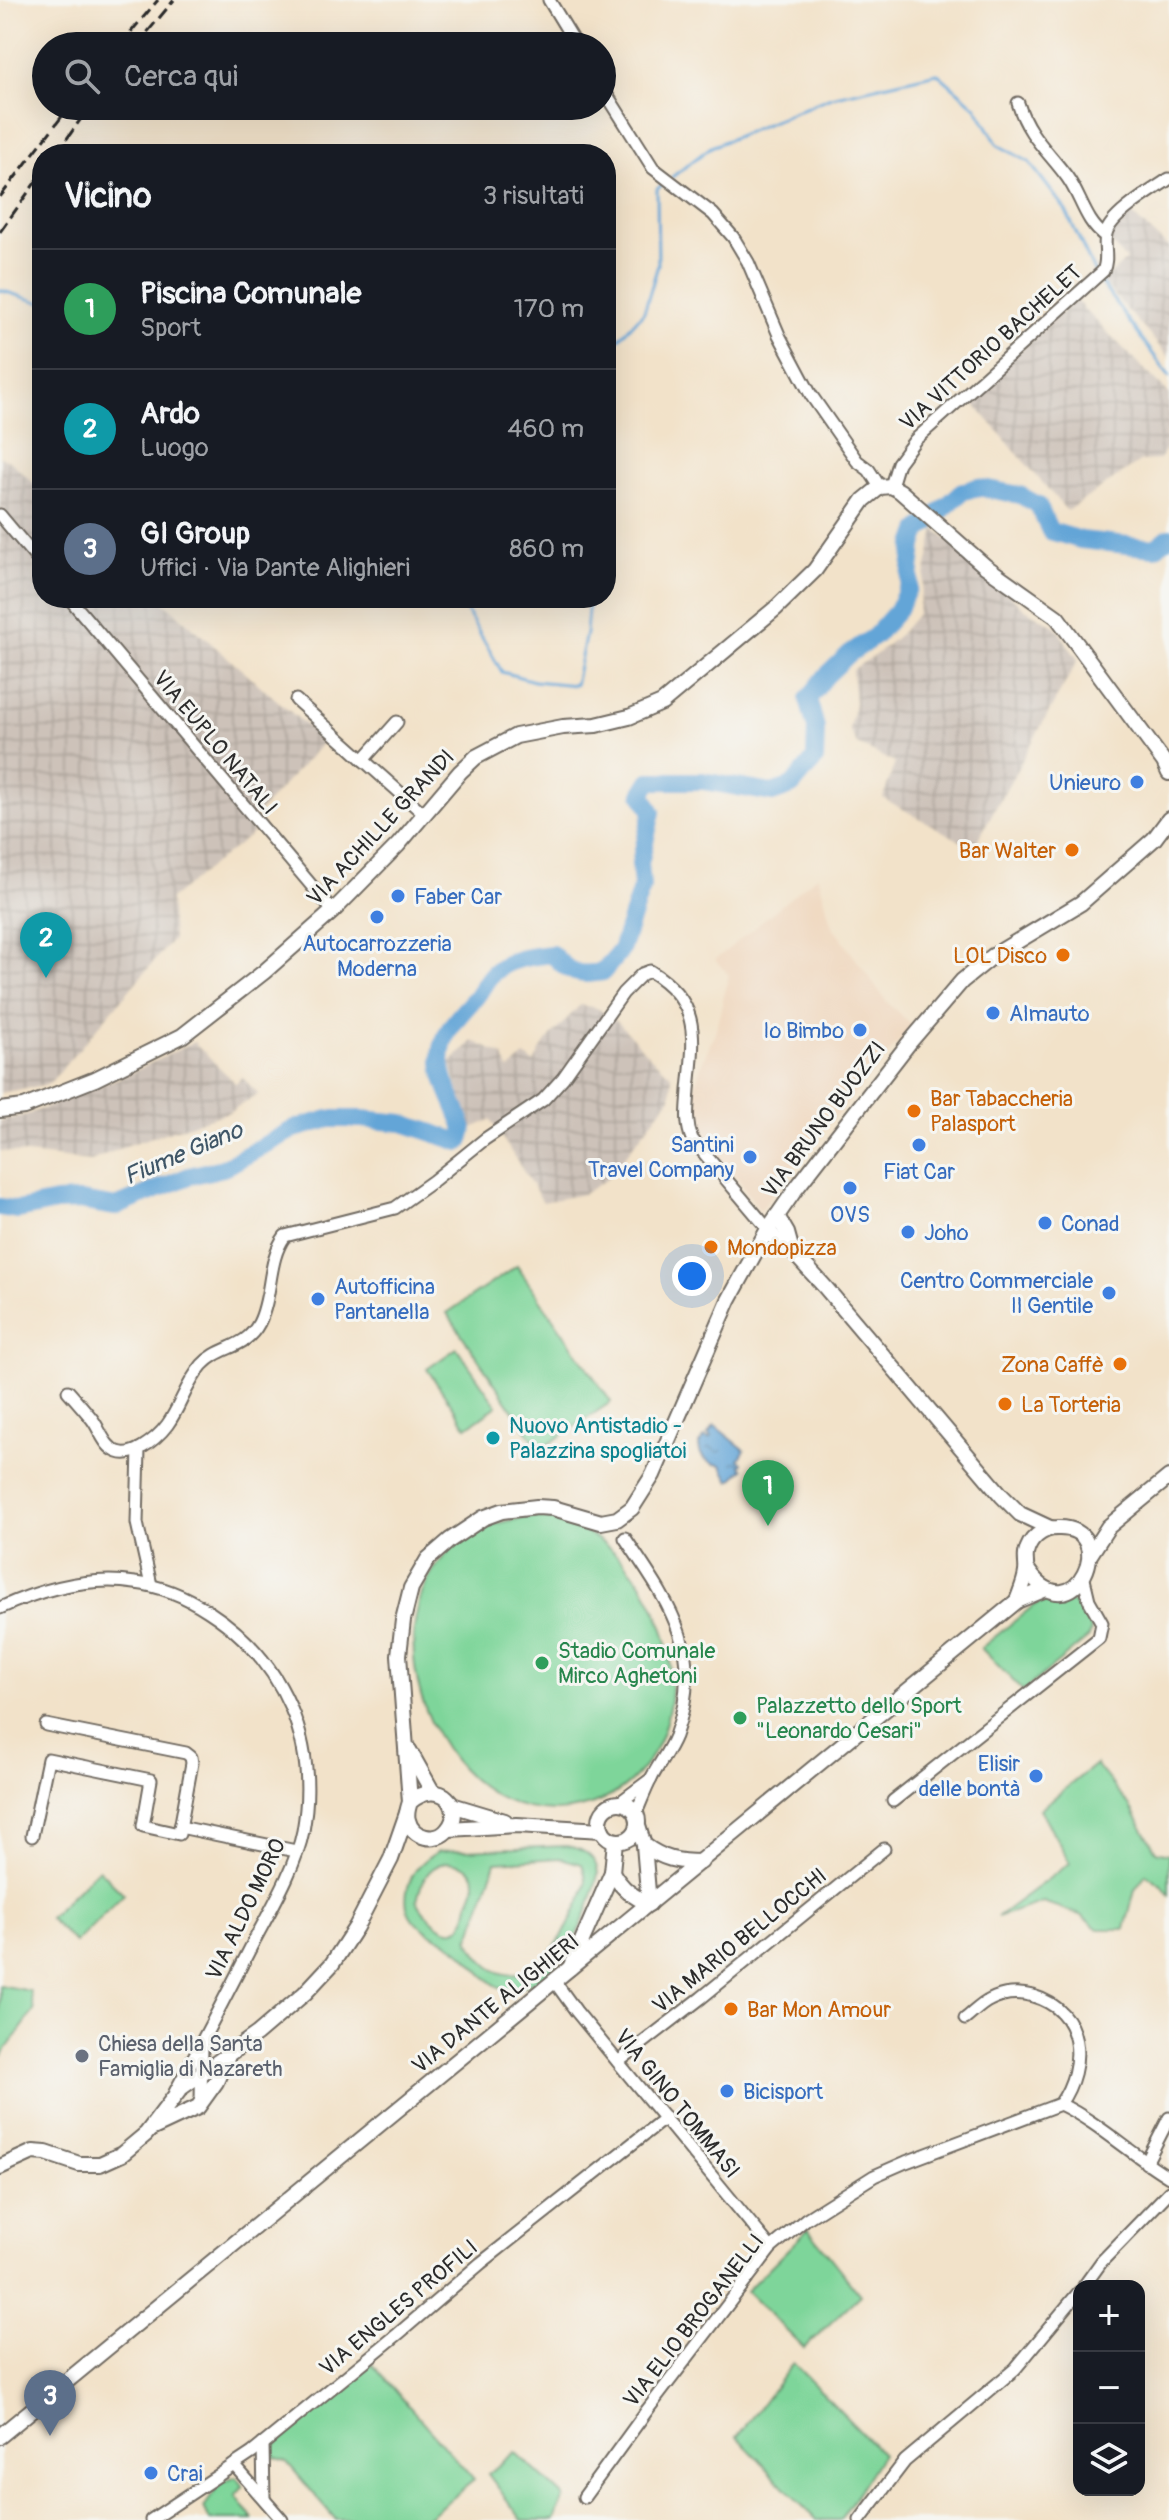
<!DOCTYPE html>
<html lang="it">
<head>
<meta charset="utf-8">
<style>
  body { margin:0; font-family:Pangolin,sans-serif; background:#242831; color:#f1f3f6 }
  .controls { position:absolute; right:24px; bottom:24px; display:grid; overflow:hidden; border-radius:16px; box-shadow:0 8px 32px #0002 }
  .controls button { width:72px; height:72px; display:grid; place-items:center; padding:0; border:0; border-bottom:2px solid #363941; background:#171b24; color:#f1f3f6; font:40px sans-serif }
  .you { position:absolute; left:692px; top:1276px; width:28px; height:28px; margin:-20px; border:6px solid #fff; border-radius:50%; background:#1a73e8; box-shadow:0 0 0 12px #1a73e833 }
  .badge { display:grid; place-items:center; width:52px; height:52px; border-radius:50%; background:#db2777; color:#fff; font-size:26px; font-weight:700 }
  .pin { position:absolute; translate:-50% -66px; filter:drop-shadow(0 2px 4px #0008) }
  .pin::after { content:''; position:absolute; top:42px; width:28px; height:24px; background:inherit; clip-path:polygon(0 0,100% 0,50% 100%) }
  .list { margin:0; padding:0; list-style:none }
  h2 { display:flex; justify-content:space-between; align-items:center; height:104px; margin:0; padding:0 32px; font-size:34px }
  h2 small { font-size:26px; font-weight:400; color:#9ea1a6 }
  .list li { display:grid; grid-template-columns:52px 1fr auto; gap:24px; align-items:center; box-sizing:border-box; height:120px; padding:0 32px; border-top:2px solid #363941 }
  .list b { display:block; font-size:30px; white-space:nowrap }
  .list p { margin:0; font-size:26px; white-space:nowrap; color:#9ea1a6 }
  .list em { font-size:26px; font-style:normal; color:#9ea1a6 }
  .icon { flex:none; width:44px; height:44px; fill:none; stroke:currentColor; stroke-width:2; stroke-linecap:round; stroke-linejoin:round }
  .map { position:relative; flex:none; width:1169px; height:2520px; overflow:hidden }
  .search { position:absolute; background:#171b24; box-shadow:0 8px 32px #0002; left:32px; top:32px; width:584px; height:88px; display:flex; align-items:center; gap:20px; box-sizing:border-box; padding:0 28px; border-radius:44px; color:#9ea1a6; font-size:30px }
  .panel { position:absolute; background:#171b24; box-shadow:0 8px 32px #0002; left:32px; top:144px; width:584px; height:464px; border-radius:32px }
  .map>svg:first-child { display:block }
</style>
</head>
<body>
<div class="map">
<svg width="1169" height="2520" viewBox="0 0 1169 2520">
  <defs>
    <pattern id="industrial-grid" width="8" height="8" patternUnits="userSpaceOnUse" patternTransform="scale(2)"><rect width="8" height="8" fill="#cdc2b9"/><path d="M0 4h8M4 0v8" fill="none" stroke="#b0a79f"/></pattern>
    <pattern id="water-ripples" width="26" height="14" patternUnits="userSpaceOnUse" patternTransform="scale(2)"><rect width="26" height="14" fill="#64a5d7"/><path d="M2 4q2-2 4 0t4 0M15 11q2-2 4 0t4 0" fill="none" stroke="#5387af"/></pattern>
  </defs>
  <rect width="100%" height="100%" fill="#f6f6f2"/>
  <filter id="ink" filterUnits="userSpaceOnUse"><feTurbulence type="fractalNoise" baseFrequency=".0125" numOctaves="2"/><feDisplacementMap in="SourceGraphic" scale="16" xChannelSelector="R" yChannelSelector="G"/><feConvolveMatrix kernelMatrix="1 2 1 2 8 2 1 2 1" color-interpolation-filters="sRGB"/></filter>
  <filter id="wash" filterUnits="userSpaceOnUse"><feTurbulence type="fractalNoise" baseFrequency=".006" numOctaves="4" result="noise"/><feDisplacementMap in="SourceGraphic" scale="32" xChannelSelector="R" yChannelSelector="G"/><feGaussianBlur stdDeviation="1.8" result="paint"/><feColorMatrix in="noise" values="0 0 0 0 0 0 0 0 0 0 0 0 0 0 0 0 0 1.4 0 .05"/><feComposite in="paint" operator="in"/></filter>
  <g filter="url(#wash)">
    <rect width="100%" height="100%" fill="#f2e2c9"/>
    <path fill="#efd6bc" d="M818 875 832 926 887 1002 912 1026 786 1175 760 1212 739 1180 697 1135 693 1114V1094L701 1065 715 1033 729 975 715 960Z"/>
    <g fill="url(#industrial-grid)">
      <path d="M1131 214 1169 248V357L1100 279 1110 275 1126 260 1110 242 1112 231Z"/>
      <path d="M1075 300 1169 394V430L1166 433 1167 448 1158 460 1141 461 1067 511 969 398Z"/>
      <path d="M0 457 10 461 42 491V598H159L324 741 249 823 254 832 170 899 173 939 49 1084 0 1093Z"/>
      <path d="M935 529 1025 609 1056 627 1078 660 973 848 883 798 895 763 857 744 849 729 855 703 852 670 878 653 900 634 917 614Z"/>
      <path d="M580 1005 597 1008 619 1023 652 1059 672 1076 671 1097 607 1179 583 1194 543 1202 491 1120 470 1129 450 1063 473 1041 503 1055 509 1070 525 1056 534 1063 544 1044Z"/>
      <path d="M194 1042 236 1084 242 1077 258 1094 229 1112 128 1145 91 1161 0 1151V1121L26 1115 68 1099 131 1073Z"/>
    </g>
    <g fill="#7ed59a" stroke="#548062" stroke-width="2" fill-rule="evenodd">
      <path d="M517 1266 611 1402 540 1450 447 1313Z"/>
      <path d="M457 1348 497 1406 467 1427 427 1369Z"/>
      <path d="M537 1517C651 1529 714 1687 638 1774 618 1797 588 1810 557 1811 404 1815 339 1528 537 1517Z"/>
      <path d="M1072 1602C1085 1608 1095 1623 1089 1637L1023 1691 981 1648 1033 1606 1040 1603Z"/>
      <path d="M1096 1764 1131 1808 1156 1851 1169 1854V1895L1162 1885 1146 1874 1135 1889 1125 1929H1098L1080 1915 1043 1902 997 1917 1070 1863 1040 1809Z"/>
      <path d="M566 1846C582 1848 597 1856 598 1874 588 1915 569 1969 527 1985 518 1989 506 1991 497 1986 484 1979 473 1962 461 1952 438 1932 397 1928 408 1887 413 1869 423 1860 439 1851ZM560 1858 582 1864C584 1870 586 1876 586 1882 585 1894 577 1907 572 1918 549 1967 504 2005 469 1940L496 1862ZM446 1862C456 1863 469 1865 474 1875 477 1884 473 1893 470 1900 468 1907 467 1919 462 1925 448 1942 423 1912 417 1901 421 1882 426 1868 446 1862Z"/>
      <path d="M98 1869 124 1894 75 1943 49 1918Z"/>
      <path d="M0 1985 30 1991 34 2011 0 2058Z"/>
      <path d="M808 2229 860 2295 804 2348 746 2291Z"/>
      <path d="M793 2363 882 2454 840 2520H816L737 2437Z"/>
      <path d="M372 2364 474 2480 424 2520H336L286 2461 265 2454Z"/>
      <path d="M515 2452 564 2497 555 2520H522L488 2474Z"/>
      <path d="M236 2477 243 2487 236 2495 253 2520H210L204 2507 221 2483Z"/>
    </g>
    <path fill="url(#water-ripples)" stroke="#486881" stroke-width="2" d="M715 1426 745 1450 739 1459 743 1463 741 1466 744 1469 730 1481 721 1465C708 1464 699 1458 699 1444L705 1437 709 1439 711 1437 708 1434Z"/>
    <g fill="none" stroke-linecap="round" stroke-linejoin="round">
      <g stroke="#64a5d7" stroke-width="3">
        <path d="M672 177 711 147 831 97 937 73 976 107 998 145 1029 162 1065 209 1095 273"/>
        <path d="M1098 279 1169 376"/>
        <path d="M0 290 42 303"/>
        <path d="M606 353 644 312 658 265 657 189 666 182"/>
        <path d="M459 598 502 672 534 681 575 685 586 633 589 598"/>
      </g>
      <path stroke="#64a5d7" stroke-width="18" d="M0 1207 18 1210 56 1202 80 1201 116 1207 189 1176 223 1168 294 1129 329 1119H362L403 1123 460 1142 464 1130C458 1107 441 1083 441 1059 441 1032 459 1016 476 997 482 989 487 978 494 972 510 958 533 956 552 954 571 974 576 976 603 972L621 950 642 886 640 863 652 812 642 794 650 781H703L772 793 792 786 815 759 816 728 808 699 826 676 849 654 875 636 897 611 909 586 914 545 919 531 962 492 977 487 1020 495 1038 505 1050 531 1081 540 1155 548 1169 537"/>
    </g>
  </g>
  <g filter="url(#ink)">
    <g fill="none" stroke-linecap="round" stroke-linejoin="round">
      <g stroke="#716b62" stroke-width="15">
        <g id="minor">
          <path d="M549 0 577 46"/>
          <path d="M602 87 653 168 713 214 733 237 748 262 779 335 811 395 857 461 869 470 880 487"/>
          <path d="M1018 103C1028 136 1048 151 1067 177 1081 196 1085 222 1105 236"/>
          <path d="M891 486 898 463 915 440 1103 271C1109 258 1103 247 1106 234 1110 215 1153 190 1169 179"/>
          <path d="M0 515 42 565"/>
          <path d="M69 598 333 911"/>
          <path d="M296 700 424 814"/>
          <path d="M363 760 397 722"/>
          <path d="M68 1391C76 1400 84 1409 92 1419 100 1429 104 1447 118 1452 126 1455 134 1452 141 1448 180 1425 177 1395 202 1365 220 1345 245 1350 259 1323 273 1295 267 1260 285 1236L395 1208 433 1181 485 1139 543 1100 563 1078 623 993 642 974 650 971C702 1003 694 1037 689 1090 688 1108 685 1122 692 1139L768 1229"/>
          <path d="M139 1449 137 1523 151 1585"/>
          <path d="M625 1538C670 1605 706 1652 675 1736 669 1751 658 1765 651 1779 645 1790 641 1802 636 1813"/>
          <path d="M0 1608C42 1589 89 1576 135 1583 161 1586 187 1597 208 1611 284 1660 319 1742 303 1831 296 1867 271 1909 254 1941 228 1992 202 2042 175 2092"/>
          <path d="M893 1801 1099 1638 1102 1623 1089 1600 1084 1579"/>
          <path d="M619 1803 651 1779"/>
          <path d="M180 1827 296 1851"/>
          <path d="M32 1836 48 1759 151 1780 143 1826 179 1834 192 1763 191 1757 186 1753 46 1725"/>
          <path d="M555 1982 576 2011 771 2248"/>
          <path d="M618 2062 701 1998 884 1849"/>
          <path d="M201 2101 202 2045"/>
          <path d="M1060 2104C1099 2123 1132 2155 1169 2177"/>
          <path d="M1146 2163 1169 2118"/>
          <path d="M1084 2286 1102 2261 1169 2192"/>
          <path d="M263 2444 264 2498"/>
          <path d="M234 2465 282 2520"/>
          <path d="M584 2497 648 2409 771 2248 806 2219 874 2176 906 2162 1060 2104C1087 2065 1084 2011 1033 1996 1019 1992 1003 1993 990 2000 981 2004 973 2013 965 2019"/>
          <path d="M151 2520 252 2453 398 2334 481 2263 665 2118"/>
          <path d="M860 2520 905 2461 1015 2369 1079 2292"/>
        </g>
      </g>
      <g stroke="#716b62" stroke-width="18">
        <g id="tertiary">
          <path d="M777 1216 787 1233 792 1251"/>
          <path d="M768 1229 778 1243 792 1251 825 1287 1002 1496 1020 1514 1050 1528"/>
          <path d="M409 1750 432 1791"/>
          <path d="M410 1802C440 1777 466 1807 448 1829 437 1844 412 1838 408 1820 406 1814 408 1808 410 1802L399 1655 403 1620 411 1588 428 1559 450 1540 483 1518 502 1511 537 1507 553 1508 601 1522 617 1519 632 1508 653 1475 729 1300 768 1229 795 1190 909 1043 962 981 993 956 1081 903 1154 839 1169 819"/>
          <circle cx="619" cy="1822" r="19"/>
          <path d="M452 1805 505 1821"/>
          <path d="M449 1829 517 1825 602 1830"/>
          <path d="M644 1845C663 1859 677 1862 701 1862"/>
          <path d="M612 1872C622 1889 632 1896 649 1904L644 1845 638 1826"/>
          <path d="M570 1968 612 1872 615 1841"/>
          <path d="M151 2129 198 2107 216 2082 227 2057"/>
          <path d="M0 2167 33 2152 46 2153 79 2164H100L122 2154 146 2134 181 2088 257 2034 305 1993 332 1964 356 1927 391 1859 407 1813"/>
        </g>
      </g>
      <g stroke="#716b62" stroke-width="18">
        <g id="secondary">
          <path d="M0 1110 24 1107 95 1079 182 1036 264 972 333 911 398 845 460 772 476 757 516 736 563 727 596 725 629 717 662 703 776 608 815 570 864 500 880 487 891 486 900 491 985 566 1057 617 1164 762 1169 773"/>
          <path d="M1090 1555 1108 1527 1169 1477"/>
          <path d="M1017 1601C1020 1592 1025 1582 1026 1572 1027 1566 1025 1560 1026 1554 1029 1539 1042 1528 1057 1528 1123 1525 1074 1640 1027 1569"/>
          <path d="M0 2436 1017 1601 1046 1589"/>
        </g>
      </g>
      <use href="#minor" stroke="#fff" stroke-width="11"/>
      <use href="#tertiary" stroke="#fff" stroke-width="14"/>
      <use href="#secondary" stroke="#fff" stroke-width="14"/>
      <g stroke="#2b2b2b" stroke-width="3" stroke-dasharray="12 6" stroke-linecap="butt">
        <path d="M119 46 158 0"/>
        <path d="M136 46 174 0"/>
        <path d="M56 154 90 106"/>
        <path d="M0 197 70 106"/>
        <path d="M0 232 42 173"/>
      </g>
    </g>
  </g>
  <g fill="#3f7fe0" stroke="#f6f6f2" stroke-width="3">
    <circle cx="1137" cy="782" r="8"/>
    <circle cx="398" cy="896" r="8"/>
    <circle cx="377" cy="917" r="8"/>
    <circle cx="993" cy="1013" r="8"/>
    <circle cx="860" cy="1030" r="8"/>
    <circle cx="919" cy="1145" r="8"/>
    <circle cx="750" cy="1157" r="8"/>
    <circle cx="850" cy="1188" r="8"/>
    <circle cx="1045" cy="1223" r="8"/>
    <circle cx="908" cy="1232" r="8"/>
    <circle cx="1109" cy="1293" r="8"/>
    <circle cx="318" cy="1299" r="8"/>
    <circle cx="1036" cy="1776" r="8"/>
    <circle cx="727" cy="2091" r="8"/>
    <circle cx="151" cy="2473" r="8"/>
  </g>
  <g fill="#e8710a" stroke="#f6f6f2" stroke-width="3">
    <circle cx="1072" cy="850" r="8"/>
    <circle cx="1063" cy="955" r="8"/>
    <circle cx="914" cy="1111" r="8"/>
    <circle cx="711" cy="1247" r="8"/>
    <circle cx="1120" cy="1364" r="8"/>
    <circle cx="1005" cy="1404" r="8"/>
    <circle cx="731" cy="2009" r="8"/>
  </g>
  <circle fill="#0f9aa8" stroke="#f6f6f2" stroke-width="3" cx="493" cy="1438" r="8"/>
  <g fill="#2e9e5b" stroke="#f6f6f2" stroke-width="3">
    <circle cx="542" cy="1663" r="8"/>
    <circle cx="740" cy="1718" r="8"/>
  </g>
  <circle fill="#6b7280" stroke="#f6f6f2" stroke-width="3" cx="82" cy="2056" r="8"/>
  <g text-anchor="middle" stroke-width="6" stroke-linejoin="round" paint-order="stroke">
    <g font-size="22" fill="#2b2b2b" stroke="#f6f6f2">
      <text transform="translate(990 347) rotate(-42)" y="8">VIA VITTORIO BACHELET</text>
      <text transform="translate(216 742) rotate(50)" y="8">VIA EUPLO NATALI</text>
      <text transform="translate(380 827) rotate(-47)" y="8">VIA ACHILLE GRANDI</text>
      <text transform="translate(823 1119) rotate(-53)" y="8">VIA BRUNO BUOZZI</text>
      <text transform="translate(245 1909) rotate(-64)" y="8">VIA ALDO MORO</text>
      <text transform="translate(739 1940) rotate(-39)" y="8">VIA MARIO BELLOCCHI</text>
      <text transform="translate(495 2003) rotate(-39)" y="8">VIA DANTE ALIGHIERI</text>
      <text transform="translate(678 2103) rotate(51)" y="8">VIA GINO TOMMASI</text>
      <text transform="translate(398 2307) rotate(-40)" y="8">VIA ENGLES PROFILI</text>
      <text transform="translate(693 2320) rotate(-52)" y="8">VIA ELIO BROGANELLI</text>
    </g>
    <g font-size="22" fill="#366cbe" stroke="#f6f6f2" text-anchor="start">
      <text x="1121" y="790" text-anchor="end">Unieuro</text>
      <text x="414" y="904">Faber Car</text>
      <text x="377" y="951" text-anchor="middle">Autocarrozzeria<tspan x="377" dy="25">Moderna</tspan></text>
      <text x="1009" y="1021">Almauto</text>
      <text x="844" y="1038" text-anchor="end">Io Bimbo</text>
      <text x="734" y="1152" text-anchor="end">Santini<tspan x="734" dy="25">Travel Company</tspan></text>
      <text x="919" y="1179" text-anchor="middle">Fiat Car</text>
      <text x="850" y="1222" text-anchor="middle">OVS</text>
      <text x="1061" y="1231">Conad</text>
      <text x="924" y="1240">Joho</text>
      <text x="1093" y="1288" text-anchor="end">Centro Commerciale<tspan x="1093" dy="25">Il Gentile</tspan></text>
      <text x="334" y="1294">Autofficina<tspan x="334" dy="25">Pantanella</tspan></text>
      <text x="1020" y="1771" text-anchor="end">Elisir<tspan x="1020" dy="25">delle bontà</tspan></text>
      <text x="743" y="2099">Bicisport</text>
      <text x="167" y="2481">Crai</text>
    </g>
    <g font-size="22" fill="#c56008" stroke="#f6f6f2" text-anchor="start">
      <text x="1056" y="858" text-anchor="end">Bar Walter</text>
      <text x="1047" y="963" text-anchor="end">LOL Disco</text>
      <text x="930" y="1106">Bar Tabaccheria<tspan x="930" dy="25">Palasport</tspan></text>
      <text x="727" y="1255">Mondopizza</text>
      <text x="1104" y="1372" text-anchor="end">Zona Caffè</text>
      <text x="1021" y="1412">La Torteria</text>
      <text x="747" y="2017">Bar Mon Amour</text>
    </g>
    <g font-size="22" fill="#0d838f" stroke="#f6f6f2" text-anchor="start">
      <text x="509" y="1433">Nuovo Antistadio -<tspan x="509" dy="25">Palazzina spogliatoi</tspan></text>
    </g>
    <g font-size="22" fill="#27864d" stroke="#f6f6f2" text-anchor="start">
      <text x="558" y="1658">Stadio Comunale<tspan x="558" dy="25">Mirco Aghetoni</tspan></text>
      <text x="756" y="1713">Palazzetto dello Sport<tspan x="756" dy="25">"Leonardo Cesari"</tspan></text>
    </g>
    <g font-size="22" fill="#5b616d" stroke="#f6f6f2" text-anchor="start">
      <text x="98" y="2051">Chiesa della Santa<tspan x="98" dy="25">Famiglia di Nazareth</tspan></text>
    </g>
    <g font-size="24" font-style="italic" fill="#3f5667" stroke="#f6f6f2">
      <text transform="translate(183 1153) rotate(-23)" y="8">Fiume Giano</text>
    </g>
  </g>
</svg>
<div class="controls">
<button>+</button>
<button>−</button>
<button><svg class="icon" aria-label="layers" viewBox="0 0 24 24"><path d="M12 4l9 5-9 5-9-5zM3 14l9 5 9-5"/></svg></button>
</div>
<div class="you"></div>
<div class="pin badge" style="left:768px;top:1526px;background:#2e9e5b">1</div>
<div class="pin badge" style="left:46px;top:978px;background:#0f9aa8">2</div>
<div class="pin badge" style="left:50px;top:2436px;background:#5c6f8a">3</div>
<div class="search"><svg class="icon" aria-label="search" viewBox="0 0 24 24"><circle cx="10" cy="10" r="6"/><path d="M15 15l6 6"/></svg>Cerca qui</div>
<section class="panel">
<h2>Vicino<small>3 risultati</small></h2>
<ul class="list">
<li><span class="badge" style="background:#2e9e5b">1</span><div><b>Piscina Comunale</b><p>Sport</p></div><em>170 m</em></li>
<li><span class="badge" style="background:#0f9aa8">2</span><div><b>Ardo</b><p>Luogo</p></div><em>460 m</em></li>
<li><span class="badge" style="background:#5c6f8a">3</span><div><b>GI Group</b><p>Uffici · Via Dante Alighieri</p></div><em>860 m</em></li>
</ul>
</section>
</div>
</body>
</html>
